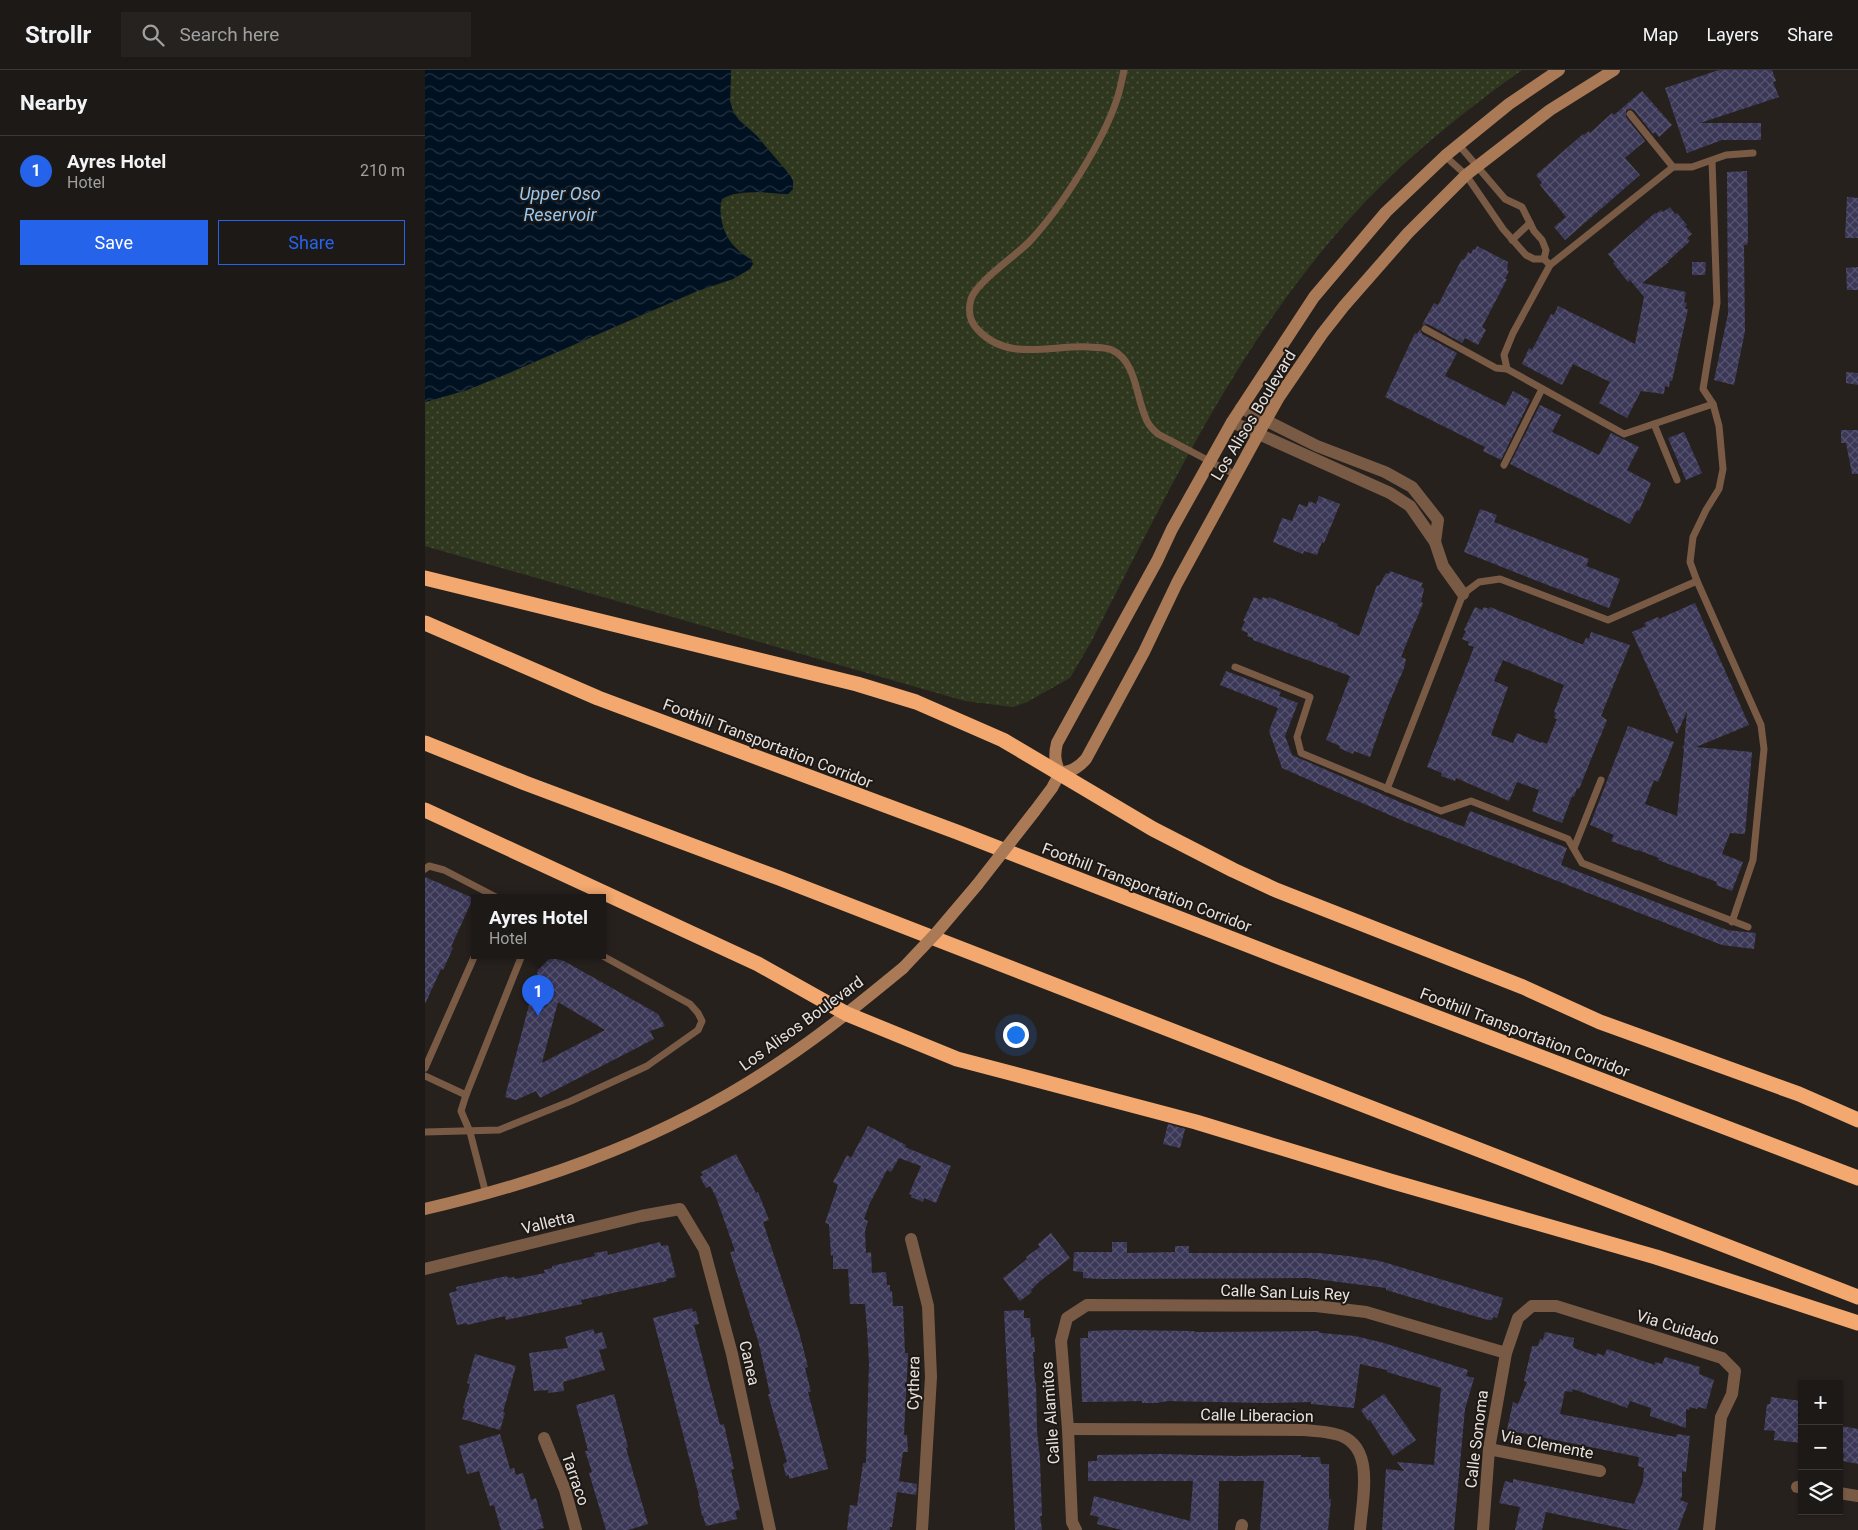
<!DOCTYPE html>
<html lang="en">
<head>
<meta charset="utf-8">
<style>
  body { margin:0; font-family:Roboto,sans-serif; background:#25221f; color:#f1f3f6 }
  .controls { position:absolute; right:15px; bottom:15px; display:grid; overflow:hidden; border-radius:0px; box-shadow:0 1px 4px #0004 }
  .controls button { width:45px; height:45px; display:grid; place-items:center; padding:0; border:0; border-bottom:1px solid #3b3835; background:#1d1916; color:#f1f3f6; font:25px sans-serif }
  .you { position:absolute; left:590px; top:964px; width:18px; height:18px; margin:-12px; border:4px solid #fff; border-radius:50%; background:#1a73e8; box-shadow:0 0 0 8px #1a73e833 }
  .badge { display:grid; place-items:center; width:32px; height:32px; border-radius:50%; background:#2563eb; color:#fff; font-size:16px; font-weight:700 }
  .pin { position:absolute; translate:-50% -41px; filter:drop-shadow(0 1px 2px #0008) }
  .pin::after { content:''; position:absolute; top:26px; width:18px; height:15px; background:inherit; clip-path:polygon(0 0,100% 0,50% 100%) }
  .popup { position:absolute; left:46px; top:824px; width:135px; height:65px; box-sizing:border-box; display:grid; place-content:center; border-radius:0px; background:#1d1916; filter:drop-shadow(0 1px 4px #0005); font-size:16px; white-space:nowrap; color:#a0a0a1 }
  .popup b { font-size:19px; color:#f1f3f6 }
  .popup::after { content:''; position:absolute; left:50%; top:100%; margin-left:-10px; border:10px solid transparent; border-top-color:#1d1916 }
  .list { margin:0; padding:0; list-style:none }
  h2 { display:flex; justify-content:space-between; align-items:center; height:65px; margin:0; padding:0 20px; font-size:21px }
  h2 small { font-size:16px; font-weight:400; color:#a0a0a1 }
  .list li { display:grid; grid-template-columns:32px 1fr auto; gap:15px; align-items:center; box-sizing:border-box; height:70px; padding:0 20px; border-top:1px solid #3b3835 }
  .list b { display:block; font-size:19px; white-space:nowrap }
  .list p { margin:0; font-size:16px; white-space:nowrap; color:#a0a0a1 }
  .list em { font-size:16px; font-style:normal; color:#a0a0a1 }
  .actions { display:flex; gap:10px; padding:15px 20px }
  .actions a { flex:1; padding:11px 0; border:1px solid #2563eb; border-radius:0px; text-align:center; font-size:18px; color:#2563eb }
  .actions .main { background:#2563eb; color:#fff }
  .icon { flex:none; width:28px; height:28px; fill:none; stroke:currentColor; stroke-width:2; stroke-linecap:round; stroke-linejoin:round }
  .map { position:relative; flex:none; width:1433px; height:1460px; overflow:hidden }
  header { display:flex; align-items:center; gap:30px; box-sizing:border-box; height:70px; padding:0 25px; background:#1d1916; border-bottom:1px solid #3b3835 }
  header strong { font-size:24px }
  nav { display:flex; gap:28px; margin-inline-start:auto; font-size:18px }
  .search { width:350px; height:45px; background:#25221f; display:flex; align-items:center; gap:12px; box-sizing:border-box; padding:0 18px; border-radius:0px; color:#a0a0a1; font-size:19px }
  main { display:flex }
  aside { flex:1; background:#1d1916 }
  .map>svg:first-child { display:block }
</style>
</head>
<body>
<header>
<strong>Strollr</strong>
<div class="search"><svg class="icon" aria-label="search" viewBox="0 0 24 24"><circle cx="10" cy="10" r="6"/><path d="M15 15l6 6"/></svg>Search here</div>
<nav><a>Map</a><a>Layers</a><a>Share</a></nav>
</header>
<main>
<aside>
<h2>Nearby<small></small></h2>
<ul class="list">
<li><span class="badge">1</span><div><b>Ayres Hotel</b><p>Hotel</p></div><em>210 m</em></li>
</ul>
<div class="actions"><a class="main">Save</a><a>Share</a></div>
</aside>
<div class="map">
<svg width="1433" height="1460" viewBox="0 0 1433 1460">
  <defs>
    <pattern id="grass-dots" width="8" height="8" patternUnits="userSpaceOnUse" patternTransform="scale(1.25)"><rect width="8" height="8" fill="#2f381f"/><path d="M2 2h.1M6 6h.1" fill="none" stroke="#4d543f" stroke-width="1.8" stroke-linecap="round"/></pattern>
    <pattern id="water-waves" width="16" height="10" patternUnits="userSpaceOnUse" patternTransform="scale(1.25)"><rect width="16" height="10" fill="#001121"/><path d="M0 5q4-4 8 0t8 0" fill="none" stroke="#253341"/></pattern>
    <pattern id="building-cross-hatch" width="8" height="8" patternUnits="userSpaceOnUse" patternTransform="scale(1.25)"><rect width="8" height="8" fill="#3b3757"/><path d="M0 0l8 8M0 8l8-8" fill="none" stroke="#57546f"/></pattern>
  </defs>
  <rect width="100%" height="100%" fill="#27211e"/>
  <path fill="url(#grass-dots)" d="M306 0H1097C1042 39 988 82 941 131 820 258 745 418 666 572L645 608 602 632 588 637 540 631 0 476V332L42 320 84 303 273 221 308 209 327 190C321 186 315 183 310 178 299 167 292 144 297 129L306 124 338 122 357 124 368 119V111L326 60 313 50 308 41 305 31Z"/>
  <path fill="url(#water-waves)" d="M0 0H306L305 31 308 41 314 50 332 66 365 105 368 111V119L363 124C342 123 316 118 297 129 292 144 299 167 311 178 315 183 321 186 327 190L328 194 325 199 308 209 272 221 84 303 42 320 0 332Z"/>
  <g fill="url(#building-cross-hatch)" fill-rule="evenodd">
    <path d="M1294 0H1347L1351 11 1348 12 1354 27 1275 53H1336V70H1297L1262 83 1240 18Z"/>
    <path d="M1217 21 1247 55 1234 67 1230 62 1228 64 1209 40 1205 39 1201 40V47L1220 71 1200 88 1215 105 1140 170 1129 157 1141 147 1115 115 1117 113 1111 105 1158 64 1159 65 1164 61 1165 63 1187 43 1189 45Z"/>
    <path d="M1322 101 1323 170 1322 175H1319L1320 261 1309 315 1289 310 1303 244 1302 102Z"/>
    <path d="M1422 127 1433 128V168H1420Z"/>
    <path d="M1245 137 1250 144 1252 143 1262 155 1260 156 1267 164 1262 168 1265 171 1242 192H1244L1217 213 1261 222 1259 232 1262 233 1260 239H1263L1247 311H1245L1244 317 1240 316 1239 324 1216 321 1202 348 1174 333 1185 312 1148 294 1137 315 1097 294 1104 278 1107 280 1126 244 1129 245 1133 236 1210 274 1219 227 1205 210 1203 212 1188 193 1190 192 1183 184 1230 143 1231 144 1236 140 1238 142Z"/>
    <path d="M1052 176 1083 192 1082 200 1084 201 1080 209H1082L1057 257 1061 260 1053 275 1040 268 1037 273 1003 254 997 255 1009 233 1013 235 1037 189 1039 190 1043 182 1046 184 1048 179 1050 180Z"/>
    <path d="M1267 192H1281L1280 205H1267Z"/>
    <path d="M1433 197V220H1422L1421 198Z"/>
    <path d="M995 259 997 264 1032 283 1020 306 1080 336 1088 321 1105 330 1076 390 1058 381 1060 377 960 327 990 263 992 264Z"/>
    <path d="M1421 302 1433 303V315L1421 313Z"/>
    <path d="M1115 335 1136 345 1127 362 1174 385 1186 363 1214 377 1202 400 1226 413 1214 441 1212 440 1205 454 1085 394Z"/>
    <path d="M1416 360H1433V404H1427L1421 373H1416Z"/>
    <path d="M1259 362 1277 403 1261 410 1243 368Z"/>
    <path d="M894 426 915 434 899 473 897 472 892 485 879 481 878 484 848 472 857 448 867 451 874 434 882 437 884 431 891 434Z"/>
    <path d="M1055 439 1072 445 1069 452 1164 489 1161 496 1195 509 1184 538 1120 514 1039 482Z"/>
    <path d="M965 501 998 513 996 517 999 519 996 532 998 533 976 587 981 589 979 598 963 636 945 687 929 681 928 684 914 678 915 676 901 670 925 606 828 570V568L822 566 823 563 816 560 820 551H818L829 527 836 530 838 527 843 529 844 527 913 554 912 556 934 566 952 515 954 516 961 503 964 504Z"/>
    <path d="M1270 533 1324 655 1271 677 1327 682 1320 764 1305 763 1297 784 1318 792 1307 821 1291 815 1292 812 1233 790 1234 788 1213 780V781L1186 771 1189 765 1165 755 1203 656 1249 672 1236 705 1233 712 1229 710 1220 734 1252 746 1259 679 1257 676H1259L1262 641 1252 664 1207 562 1221 556 1219 553 1233 547 1234 549Z"/>
    <path d="M1050 537 1057 540 1059 537 1064 539 1065 537 1156 574H1158L1161 568 1164 569 1166 562 1205 575 1176 646 1182 650 1154 719 1152 718 1149 727 1147 726 1137 753 1107 741 1114 720 1092 712 1084 731 1031 708 1030 711 1016 706 1017 703 1002 697 1049 577 1043 575 1044 572 1037 569 1041 561 1039 560ZM1078 590 1139 615 1129 642 1131 643 1129 648 1132 649 1122 674 1117 672 1116 673 1092 663 1088 673 1066 665 1083 617 1069 611Z"/>
    <path d="M801 601 856 622 854 626 873 633 860 666 867 685 977 733 1039 757 1045 741 1142 778 1136 795 1302 860 1331 863 1329 879 1297 875 976 750 857 698 844 661 853 638 795 615Z"/>
    <path d="M0 807 48 828 26 877 28 878 18 900 16 899 0 934Z"/>
    <path d="M117 885 139 891 233 944 240 956 225 961 229 969 115 1028 111 1021 91 1030 80 1027ZM133 932 180 960 117 993Z"/>
    <path d="M743 1054 760 1059 755 1078 738 1074Z"/>
    <path d="M443 1056 481 1075 480 1077 526 1096 511 1133 499 1128 498 1132 486 1127 487 1125 484 1124 496 1096 474 1088 466 1102 462 1100 444 1135 439 1149 443 1151 440 1161 441 1183 446 1182 447 1203 461 1202 462 1215H465V1221H467L468 1236H478L480 1283H483L479 1365H482L483 1382H478L474 1411 492 1414 491 1425 472 1422 467 1457H465V1460H422L425 1435 432 1436 438 1393H441L444 1293 442 1258 440 1234H425L423 1199H408V1185L406 1186 404 1154 400 1153 413 1115 408 1112 422 1085 426 1088Z"/>
    <path d="M311 1084 331 1123 333 1122 344 1150 338 1152 374 1262 383 1297 380 1298 386 1322H383L403 1399 364 1409V1405L361 1406 358 1394 362 1392 343 1324H345L334 1274 305 1182 310 1181 291 1127 285 1116 281 1118 275 1107 278 1105 276 1102Z"/>
    <path d="M626 1163 645 1188 614 1212 606 1220 607 1222 595 1231 578 1208 602 1189 601 1187 615 1177 613 1174Z"/>
    <path d="M235 1172 236 1176 243 1175 251 1207 241 1209 242 1211 156 1230 157 1234 81 1250 80 1246 42 1255V1253L32 1255 24 1223 32 1221 31 1217 82 1206 83 1208 89 1207 90 1209 120 1203 119 1200 127 1198V1196L166 1187 170 1186 169 1183 182 1181 183 1185Z"/>
    <path d="M687 1172H702V1183L750 1182V1176H764V1183H894L923 1186 955 1191 1078 1228 1072 1248 1068 1247 1067 1250H1063L961 1220V1218L898 1210 883 1208 677 1209 658 1208V1202L648 1201 649 1182H687Z"/>
    <path d="M267 1238 268 1242 271 1241 274 1254 269 1255 295 1355 299 1354 309 1399 306 1400 315 1440 310 1441 312 1449 281 1456 278 1446H277L273 1426H274L228 1248Z"/>
    <path d="M599 1240V1248H605L606 1268 609 1267 610 1282H608L610 1312H611L612 1361 615 1389 617 1446H615L617 1460H590L579 1241Z"/>
    <path d="M168 1259 170 1264 177 1262 182 1278 174 1280 180 1300 138 1312 139 1321 123 1323V1320L109 1321 104 1283 143 1278 140 1267Z"/>
    <path d="M695 1260 768 1261 771 1262 893 1261 896 1263 930 1266 959 1273 1043 1300 1041 1306 1049 1308 1040 1339 1029 1460H957L961 1399 979 1401 972 1392 1009 1395 1016 1318 962 1302V1300L935 1294 929 1338 886 1334V1332L842 1333 743 1331 731 1333H717V1331L657 1332 655 1268H663V1261Z"/>
    <path d="M1120 1262 1149 1268 1148 1276 1149 1278 1171 1286 1172 1283 1179 1286 1182 1279 1230 1295V1292L1237 1294 1240 1287 1275 1297 1274 1304 1289 1310 1281 1339 1273 1337 1272 1339 1265 1337 1264 1340 1261 1339V1358L1225 1346 1226 1338 1205 1331 1202 1338 1148 1319 1147 1322 1140 1321 1135 1344 1251 1367 1252 1364 1265 1366 1261 1402 1257 1401V1426L1255 1430 1263 1433 1253 1460H1205L1121 1442 1117 1460H1090L1095 1437 1074 1433 1080 1411 1088 1413V1409L1209 1434 1218 1412 1219 1398 1213 1396 1214 1387 1082 1360 1088 1332 1093 1334 1102 1312 1099 1311 1107 1276H1113L1115 1269 1118 1270Z"/>
    <path d="M50 1284 91 1296 78 1342 80 1343 75 1360 37 1349 40 1339 38 1338 45 1314 42 1313Z"/>
    <path d="M189 1324 203 1377 201 1378 223 1454 203 1460H181L164 1403 167 1402 160 1381H163L160 1369 151 1335Z"/>
    <path d="M959 1324 991 1370 968 1386 945 1350 943 1351 936 1340Z"/>
    <path d="M1346 1327 1377 1331V1373L1349 1370 1350 1361 1339 1360 1342 1334H1345Z"/>
    <path d="M1417 1356 1433 1359V1394L1418 1391 1419 1384H1414V1371Z"/>
    <path d="M75 1364 85 1399 89 1398 91 1405 98 1403 106 1430 111 1428 119 1458 111 1460H76L69 1435 65 1436 54 1401 42 1404 34 1376Z"/>
    <path d="M735 1384 812 1386 863 1385H876V1387H895L896 1394H904V1429H906L903 1460H835L839 1411H794L793 1460H697L672 1454 674 1447 665 1445 669 1426 765 1451 768 1411H663V1391H672V1385Z"/>
  </g>
  <g fill="none" stroke-linecap="round" stroke-linejoin="round">
    <g stroke="#795b45" stroke-width="7">
      <path d="M699 0C697 10 695 20 692 29 678 72 636 138 605 171 592 185 551 212 546 229 543 240 544 251 553 260 583 292 626 275 664 277 671 278 680 277 687 280 711 291 711 326 720 346 722 354 727 359 733 364L811 405"/>
      <path d="M1205 44 1248 97H1267L1301 85 1328 83"/>
      <path d="M1033 74 1080 129 1097 137 1109 161 1117 170 1121 180 1119 189"/>
      <path d="M1020 86 1041 105 1078 159 1101 185 1109 189H1119L1125 195"/>
      <path d="M1248 97 1125 195 1088 263 1079 285 1082 299 1199 364 1288 334 1278 319 1292 233 1287 91"/>
      <path d="M1087 170 1105 153"/>
      <path d="M1000 259 1071 298 1082 299"/>
      <path d="M1229 354 1252 410"/>
      <path d="M1079 395 1117 319"/>
      <path d="M1272 511 1265 492 1268 467 1281 440 1294 419 1298 399 1294 356 1288 334"/>
      <path d="M810 597 885 627 872 667 876 683 1016 741 1046 731 1143 769 1157 793 1323 857"/>
      <path d="M962 719 1038 524 1054 512 1075 509 1183 550 1272 511 1336 655 1339 679 1328 790 1307 852"/>
      <path d="M1149 778 1176 710"/>
      <path d="M0 799 4 796 19 800 71 827"/>
      <path d="M0 998 50 885"/>
      <path d="M0 1006 41 1025"/>
      <path d="M0 1062 74 1060 146 1031 222 996 273 960 277 951 273 943 265 934 176 885"/>
      <path d="M61 1124 45 1062 36 1041 41 1025 97 885"/>
    </g>
    <g stroke="#795b45" stroke-width="12">
      <path d="M816 338 892 376 960 402 987 417 1013 450 1010 472"/>
      <path d="M807 352 965 423 985 436 1010 472 1018 496 1038 524"/>
      <path d="M486 1169 503 1236 506 1307 497 1460"/>
      <path d="M0 1199 216 1146 255 1139 279 1179 307 1284 345 1460"/>
      <path d="M643 1359 879 1360C889 1361 900 1361 910 1364 952 1373 937 1429 935 1460"/>
      <path d="M119 1368 140 1420 151 1460"/>
      <path d="M1064 1379 1175 1401"/>
      <path d="M1372 1417H1377"/>
      <path d="M1414 1423 1433 1426"/>
      <path d="M651 1460 647 1452 643 1359 636 1271 642 1248 662 1235 891 1236 941 1242 1081 1283"/>
      <path d="M816 1460 817 1455"/>
      <path d="M1058 1460 1064 1379 1081 1283 1093 1248 1107 1236H1131L1297 1288 1310 1301 1307 1324 1296 1347 1284 1460"/>
    </g>
    <g stroke="#aa7a56" stroke-width="12">
      <path d="M635 703C647 701 653 698 661 689L719 582 752 513 841 350 854 327 897 264 919 236 983 163 1041 105 1125 40 1189 0"/>
      <path d="M609 742 627 718 635 703C630 692 629 685 632 673L732 491 747 459 807 352 889 227 961 142 1020 86 1084 34 1134 0"/>
      <path d="M513 861 552 815"/>
      <path d="M0 1139C129 1109 248 1065 358 990 400 962 439 930 478 898"/>
    </g>
    <g stroke="#f2a86e" stroke-width="15">
      <path d="M0 508 432 614 491 632 578 670 728 759 808 800 851 820 1098 917 1175 952 1374 1024 1433 1050"/>
      <path d="M0 553 173 628 532 762 846 884 1433 1108"/>
      <path d="M0 673 100 713 354 808 1433 1227"/>
      <path d="M0 740 333 894 422 944 532 989 771 1052 965 1111 1231 1187 1433 1253"/>
    </g>
    <g stroke="#aa7a56" stroke-width="12">
      <path d="M552 815 609 742"/>
      <path d="M478 898 513 861"/>
    </g>
  </g>
  <g text-anchor="middle" stroke-width="4" stroke-linejoin="round" paint-order="stroke">
    <g font-size="16" fill="#e6e2df" stroke="#1e1814">
      <text transform="translate(828 345) rotate(-59)" y="6">Los Alisos Boulevard</text>
      <text transform="translate(343 673) rotate(21)" y="6">Foothill Transportation Corridor</text>
      <text transform="translate(722 817) rotate(21)" y="6">Foothill Transportation Corridor</text>
      <text transform="translate(376 953) rotate(-36)" y="6">Los Alisos Boulevard</text>
      <text transform="translate(1100 962) rotate(21)" y="6">Foothill Transportation Corridor</text>
      <text transform="translate(123 1152) rotate(-14)" y="6">Valletta</text>
      <text transform="translate(860 1222) rotate(2)" y="6">Calle San Luis Rey</text>
      <text transform="translate(1253 1257) rotate(17)" y="6">Via Cuidado</text>
      <text transform="translate(325 1293) rotate(77)" y="6">Canea</text>
      <text transform="translate(488 1313) rotate(-89)" y="6">Cythera</text>
      <text transform="translate(625 1343) rotate(-94)" y="6">Calle Alamitos</text>
      <text transform="translate(832 1345) rotate(1)" y="6">Calle Liberacion</text>
      <text transform="translate(1051 1369) rotate(-83)" y="6">Calle Sonoma</text>
      <text transform="translate(1122 1374) rotate(11)" y="6">Via Clemente</text>
      <text transform="translate(151 1409) rotate(71)" y="6">Tarraco</text>
    </g>
    <g font-size="18" font-style="italic" fill="#93c9f6" stroke="#1e1814">
      <text x="135" y="130">Upper Oso<tspan x="135" dy="21">Reservoir</tspan></text>
    </g>
  </g>
</svg>
<div class="controls">
<button>+</button>
<button>−</button>
<button><svg class="icon" aria-label="layers" viewBox="0 0 24 24"><path d="M12 4l9 5-9 5-9-5zM3 14l9 5 9-5"/></svg></button>
</div>
<div class="you"></div>
<div class="pin badge" style="left:113px;top:946px">1</div>
<div class="popup"><b>Ayres Hotel</b>Hotel</div>
</div>
</main>
</body>
</html>
